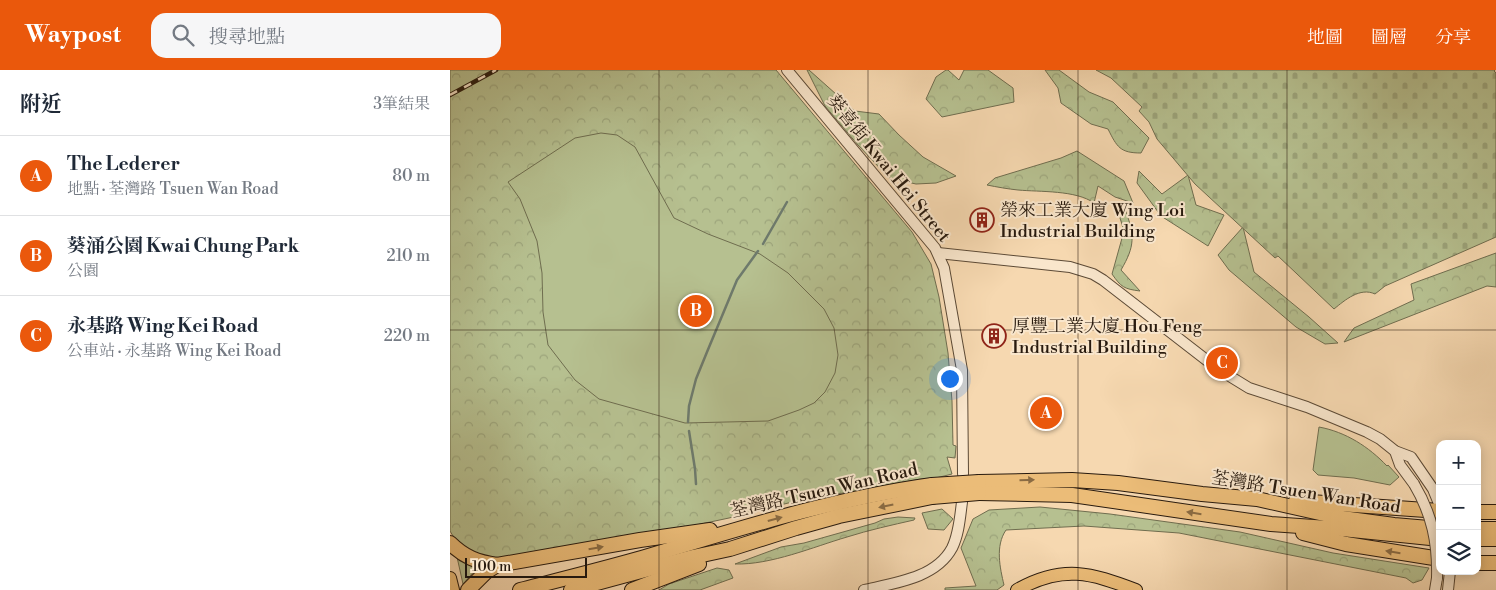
<!DOCTYPE html>
<html lang="zh-TW">
<head>
<meta charset="utf-8">
<style>
  body { margin:0; font-family:"Libre Bodoni","Noto Serif TC",serif; background:#f6f6f7; color:#1f2937 }
  .controls { position:absolute; right:15px; bottom:15px; display:grid; overflow:hidden; border-radius:10px; box-shadow:0 2px 12px #0003 }
  .controls button { width:45px; height:45px; display:grid; place-items:center; padding:0; border:0; border-bottom:1px solid #e0e1e3; background:#fff; color:#1f2937; font:25px sans-serif }
  .scale { position:absolute; left:15px; bottom:12px; width:122px; box-sizing:border-box; padding-left:5px; border:2px solid #281a0e; border-top:0; font-size:14px; line-height:18px; white-space:nowrap; color:#281a0e; -webkit-text-stroke:4px #f9e6cc; paint-order:stroke }
  .you { position:absolute; left:499px; top:308px; width:18px; height:18px; margin:-12px; border:4px solid #fff; border-radius:50%; background:#1a73e8; box-shadow:0 0 0 8px #1a73e833 }
  .badge { display:grid; place-items:center; width:32px; height:32px; border-radius:50%; background:#ea580c; color:#fff; font-size:16px; font-weight:700 }
  .pin { position:absolute; translate:-50% -50%; border:2px solid #fff; box-shadow:0 1px 5px #0006 }
  .list { margin:0; padding:0; list-style:none }
  h2 { display:flex; justify-content:space-between; align-items:center; height:65px; margin:0; padding:0 20px; font-size:21px }
  h2 small { font-size:16px; font-weight:400; color:#747a83 }
  .list li { display:grid; grid-template-columns:32px 1fr auto; gap:15px; align-items:center; box-sizing:border-box; height:80px; padding:0 20px; border-top:1px solid #e0e1e3 }
  .list b { display:block; font-size:19px; white-space:nowrap }
  .list p { margin:0; font-size:16px; white-space:nowrap; color:#747a83 }
  .list em { font-size:16px; font-style:normal; color:#747a83 }
  .icon { flex:none; width:28px; height:28px; fill:none; stroke:currentColor; stroke-width:2; stroke-linecap:round; stroke-linejoin:round }
  .map { position:relative; flex:none; width:1046px; height:520px; overflow:hidden }
  header { display:flex; align-items:center; gap:30px; box-sizing:border-box; height:70px; padding:0 25px; background:#ea580c; color:#fff }
  header strong { font-size:24px }
  nav { display:flex; gap:28px; margin-inline-start:auto; font-size:18px }
  .search { width:350px; height:45px; background:#f6f6f7; display:flex; align-items:center; gap:12px; box-sizing:border-box; padding:0 18px; border-radius:15px; color:#747a83; font-size:19px }
  main { display:flex }
  aside { flex:1; background:#fff }
  .map>svg:first-child { display:block }
</style>
</head>
<body>
<header>
<strong>Waypost</strong>
<div class="search"><svg class="icon" aria-label="search" viewBox="0 0 24 24"><circle cx="10" cy="10" r="6"/><path d="M15 15l6 6"/></svg>搜尋地點</div>
<nav><a>地圖</a><a>圖層</a><a>分享</a></nav>
</header>
<main>
<aside>
<h2>附近<small>3筆結果</small></h2>
<ul class="list">
<li><span class="badge">A</span><div><b>The Lederer</b><p>地點 · 荃灣路 Tsuen Wan Road</p></div><em>80 m</em></li>
<li><span class="badge">B</span><div><b>葵涌公園 Kwai Chung Park</b><p>公園</p></div><em>210 m</em></li>
<li><span class="badge">C</span><div><b>永基路 Wing Kei Road</b><p>公車站 · 永基路 Wing Kei Road</p></div><em>220 m</em></li>
</ul>
</aside>
<div class="map">
<svg width="1046" height="520" viewBox="0 0 1046 520">
  <defs>
    <pattern id="forest-crowns" width="20" height="18" patternUnits="userSpaceOnUse" patternTransform="scale(1.25)"><rect width="20" height="18" fill="#b6c090"/><path d="M2 6a3 3 0 1 1 6 0M12 15a3 3 0 1 1 6 0" fill="none" stroke="#9ca47b"/></pattern>
    <pattern id="cemetery-stones" width="16" height="16" patternUnits="userSpaceOnUse" patternTransform="scale(1.25)"><rect width="16" height="16" fill="#b6c090"/><path d="M2 7V4a2 2 0 0 1 4 0v3zM10 15v-3a2 2 0 0 1 4 0v3z" fill="#9ca47b"/></pattern>
  </defs>
  <rect width="100%" height="100%" fill="#f6d8b0"/>
  <filter id="stains"><feTurbulence type="fractalNoise" baseFrequency=".004" numOctaves="4"/><feColorMatrix values="0 0 0 0 .2 0 0 0 0 .09 0 0 0 0 .02 0 0 0 .5 -.17"/></filter>
  <radialGradient id="worn" r=".72"><stop offset=".6" stop-color="#630" stop-opacity="0"/><stop offset="1" stop-color="#630" stop-opacity=".3"/></radialGradient>
  <g fill="url(#forest-crowns)" stroke="#6f6d4f">
    <path d="M0 0H326L462 162 481 194 489 227 498 283 502 331 503 375 506 376 505 388 497 387 502 404 486 408 471 409 399 422 354 429 279 448 232 458 59 488 52 487V490H38L9 476 0 461Z"/>
    <path d="M357 0H359L405 41 429 44 449 65 473 87 506 106 486 113 466 114 439 108 408 75 375 36Z"/>
    <path d="M496 0H498L509 10 514 0H538L563 18 564 32 492 47 476 29 486 7Z"/>
    <path d="M595 0H609L639 22 663 32 699 68 691 83C670 83 667 77 658 59L641 54 611 33 608 18Z"/>
    <path d="M627 81 674 111 683 133 665 127 648 116 644 133C626 120 590 122 568 120 558 119 547 117 537 115L545 108 611 88Z"/>
    <path d="M689 101 712 124 738 105 746 135 774 145 758 176 711 146 687 113Z"/>
    <path d="M675 139C685 166 685 176 671 200L690 221C674 219 671 217 662 204L674 161 670 148Z"/>
    <path d="M793 157 804 202 859 247 888 273 875 274 846 257 779 200 768 185Z"/>
    <path d="M1046 183V217L1037 216 894 272 904 258 964 230 961 214Z"/>
    <path d="M590 437 660 444 790 462 883 483 979 498 972 510 963 513 956 508 729 463 634 456 556 460C545 476 550 498 554 515L547 520H495V518L526 516 511 478 523 449 539 440Z"/>
    <path d="M492 439 503 449 494 460 478 459 472 443Z"/>
    <path d="M448 447 465 448 464 450C442 455 419 460 397 467 363 477 321 495 285 494L331 477 354 473 425 453 434 449Z"/>
    <path d="M7 487 28 497 13 514Z"/>
    <path d="M267 498 279 500 283 508 250 520H209L219 514Z"/>
  </g>
  <path fill="url(#cemetery-stones)" stroke="#6f6d4f" d="M646 0H1045L1044 1 1046 3V167L935 216 925 224C910 217 895 230 884 239L828 186 825 188 745 114 707 69 699 52 689 41 692 37 661 8Z"/>
  <g fill="#b6c090" stroke="#6f6d4f">
    <path d="M151 63 167 65 185 77 224 148 258 164 310 184 338 203 374 239 384 258 388 285 385 303 375 322 364 333 349 340 318 351 235 353 149 329 125 310 98 275 93 242 92 203 87 171 70 129 58 112 125 68Z"/>
    <path d="M869 357C896 362 919 377 937 396L938 395 949 407 940 415 904 408 868 405 863 400Z"/>
  </g>
  <g fill="none" stroke-linecap="round" stroke-linejoin="round">
    <g stroke="#6e7a6c" stroke-width="2.5">
      <path d="M313 174 337 132"/>
      <path d="M238 352 239 336 246 309 257 282 287 210 308 181"/>
      <path d="M239 361 245 399 246 414"/>
    </g>
    <g stroke="#5c4a36" stroke-width="12">
      <g id="minor">
        <path d="M337 0 485 178 494 198 512 300 513 404"/>
        <path d="M488 183 620 197 643 204 653 210 768 299 799 318 857 337 917 362 930 369 945 381 961 387 983 419 990 436"/>
        <path d="M945 381 950 395 964 414"/>
        <path d="M414 520C445 513 486 508 502 478 509 464 510 447 512 432"/>
        <path d="M985 520 987 508"/>
        <path d="M998 520 1000 501"/>
      </g>
    </g>
    <g stroke="#281a0e" stroke-width="14">
      <g id="major">
        <path d="M0 508 3 520"/>
        <path d="M567 520C613 494 641 503 686 520"/>
      </g>
    </g>
    <g stroke="#281a0e" stroke-width="16">
      <g id="highway">
        <path d="M529 412 622 410 668 413 752 424 807 429 892 448 944 455 990 459"/>
        <path d="M529 423 622 425 821 454 892 459 990 469"/>
        <path d="M846 431 990 441"/>
        <path d="M1027 442H1046"/>
        <path d="M1027 459H1046"/>
        <path d="M853 463 896 474 990 489"/>
        <path d="M1027 469H1046"/>
        <path d="M0 473C14 487 27 492 47 495L190 470 260 460"/>
        <path d="M1027 493H1046"/>
        <path d="M18 520 36 502 47 495"/>
        <path d="M70 520C109 510 149 500 188 489 285 460 381 429 482 415"/>
        <path d="M121 520 243 487 280 479 346 458 389 446 482 427"/>
        <path d="M182 520 249 494"/>
      </g>
    </g>
    <use href="#minor" stroke="#f9e6cc" stroke-width="10"/>
    <use href="#major" stroke="#ebbc78" stroke-width="12"/>
    <use href="#highway" stroke="#ebbc78" stroke-width="14"/>
    <g stroke="#281a0e" stroke-width="4.5">
      <path id="rail" d="M0 25 46 0"/>
    </g>
    <use href="#rail" stroke="#f9e6cc" stroke-width="2.5" stroke-dasharray="8" stroke-linecap="butt"/>
    <g stroke="#5c4a36" stroke-width="12" stroke-linecap="butt">
      <path id="minor-bridge" d="M964 414C982 444 988 473 987 508"/>
    </g>
    <g stroke="#281a0e" stroke-width="16" stroke-linecap="butt">
      <g id="highway-bridge">
        <path d="M482 415 529 412"/>
        <path d="M482 427 529 423"/>
      </g>
    </g>
    <use href="#minor-bridge" stroke="#f9e6cc" stroke-width="10"/>
    <use href="#highway-bridge" stroke="#ebbc78" stroke-width="14"/>
  </g>
  <defs><path id="oneway-solid" d="M-6-.8H1V-3.2L6.5 0L1 3.2V.8H-6Z" transform="scale(1.25)"/></defs>
  <g fill="#8a6b43">
    <use href="#oneway-solid" transform="translate(577 410) rotate(-2)"/>
    <use href="#oneway-solid" transform="translate(436 436) rotate(168)"/>
    <use href="#oneway-solid" transform="translate(744 443) rotate(-171)"/>
    <use href="#oneway-solid" transform="translate(325 449) rotate(-15)"/>
    <use href="#oneway-solid" transform="translate(146 478) rotate(-10)"/>
    <use href="#oneway-solid" transform="translate(943 482) rotate(-171)"/>
  </g>
  <path fill="none" stroke="#281a0e" stroke-width="1" stroke-opacity="0.55" d="M209 0V520M418 0V520M628 0V520M837 0V520M0 260H1046"/>
  <defs>
    <g id="building-ring" transform="scale(1.25)"><circle r="9.5" fill="#f9e6cc" stroke="#8f2418" stroke-width="1.5"/><path d="M-4-6H4V6H1V3H-1V6H-4ZM-2.5-4.3h1.7v1.8h-1.7ZM.8-4.3h1.7v1.8H.8ZM-2.5-1h1.7V.8h-1.7ZM.8-1h1.7V.8H.8Z" fill="#8f2418"/></g>
  </defs>
  <g fill-rule="evenodd">
    <use href="#building-ring" x="532" y="150"/>
    <use href="#building-ring" x="544" y="266"/>
  </g>
  <g text-anchor="middle" stroke-width="4" stroke-linejoin="round" paint-order="stroke">
    <g font-size="18" fill="#281a0e" stroke="#f9e6cc">
      <text transform="translate(439 98) rotate(51)" y="6">葵喜街 Kwai Hei Street</text>
      <text transform="translate(374 420) rotate(-13)" y="6">荃灣路 Tsuen Wan Road</text>
      <text transform="translate(856 422) rotate(9)" y="6">荃灣路 Tsuen Wan Road</text>
    </g>
    <g font-size="18" fill="#281a0e" stroke="#f9e6cc" text-anchor="start">
      <text x="550" y="146">榮來工業大廈 Wing Loi<tspan x="550" dy="21">Industrial Building</tspan></text>
      <text x="562" y="262">厚豐工業大廈 Hou Feng<tspan x="562" dy="21">Industrial Building</tspan></text>
    </g>
  </g>
  <rect width="100%" height="100%" filter="url(#stains)"/>
  <rect width="100%" height="100%" fill="url(#worn)"/>
</svg>
<div class="controls">
<button>+</button>
<button>−</button>
<button><svg class="icon" aria-label="layers" viewBox="0 0 24 24"><path d="M12 4l9 5-9 5-9-5zM3 14l9 5 9-5"/></svg></button>
</div>
<div class="scale">100 m</div>
<div class="you"></div>
<div class="pin badge" style="left:596px;top:343px">A</div>
<div class="pin badge" style="left:246px;top:241px">B</div>
<div class="pin badge" style="left:772px;top:293px">C</div>
</div>
</main>
</body>
</html>
